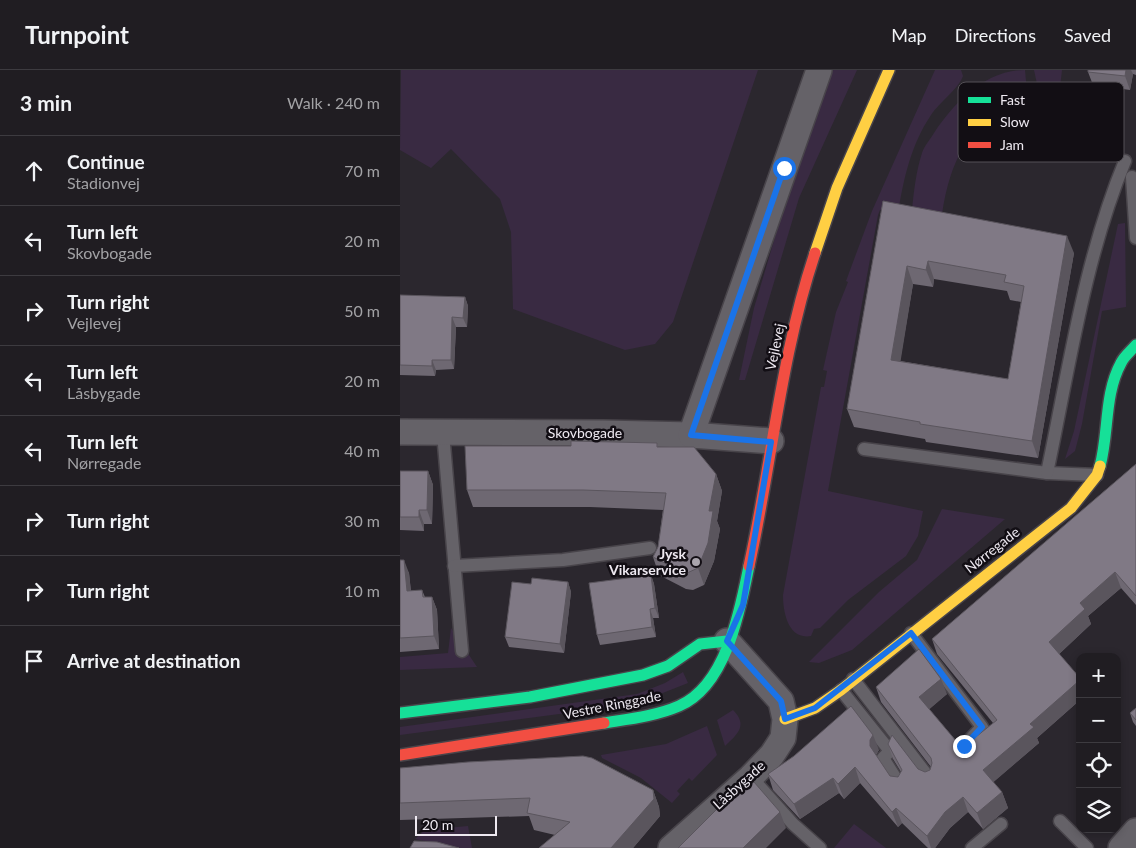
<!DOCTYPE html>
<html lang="en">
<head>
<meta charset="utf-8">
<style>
  body { margin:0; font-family:Lato,sans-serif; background:#2d2a2f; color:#f1f3f6 }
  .controls { position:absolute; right:15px; bottom:15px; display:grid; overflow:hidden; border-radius:10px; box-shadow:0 2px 8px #0003 }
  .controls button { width:45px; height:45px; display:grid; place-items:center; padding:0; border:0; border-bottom:1px solid #3d3b40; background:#201d22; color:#f1f3f6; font:25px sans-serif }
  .scale { position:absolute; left:15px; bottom:12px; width:82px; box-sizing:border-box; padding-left:5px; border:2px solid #eee9f1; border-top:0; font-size:14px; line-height:18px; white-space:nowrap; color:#eee9f1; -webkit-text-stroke:4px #120e14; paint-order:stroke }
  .stop { position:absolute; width:15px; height:15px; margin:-11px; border:4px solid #1a73e8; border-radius:50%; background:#fff }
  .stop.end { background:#1a73e8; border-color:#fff; box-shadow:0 1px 5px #0008 }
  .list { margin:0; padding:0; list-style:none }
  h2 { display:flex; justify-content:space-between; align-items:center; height:65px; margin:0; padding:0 20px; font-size:21px }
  h2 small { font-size:16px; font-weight:400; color:#a2a2a5 }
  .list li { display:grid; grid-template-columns:32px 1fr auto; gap:15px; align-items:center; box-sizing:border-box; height:70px; padding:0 20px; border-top:1px solid #3d3b40 }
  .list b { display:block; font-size:19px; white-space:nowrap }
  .list p { margin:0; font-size:16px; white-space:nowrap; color:#a2a2a5 }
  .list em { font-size:16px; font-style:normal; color:#a2a2a5 }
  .icon { flex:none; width:28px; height:28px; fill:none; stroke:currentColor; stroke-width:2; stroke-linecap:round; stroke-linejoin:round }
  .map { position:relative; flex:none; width:736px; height:778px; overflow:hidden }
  header { display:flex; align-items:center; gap:30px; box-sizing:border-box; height:70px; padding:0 25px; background:#201d22; border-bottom:1px solid #3d3b40 }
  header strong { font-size:24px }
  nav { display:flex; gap:28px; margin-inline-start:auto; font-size:18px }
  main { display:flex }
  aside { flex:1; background:#201d22 }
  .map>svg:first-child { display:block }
</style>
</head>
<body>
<header>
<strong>Turnpoint</strong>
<nav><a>Map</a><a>Directions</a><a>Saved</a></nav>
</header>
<main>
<aside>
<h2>3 min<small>Walk · 240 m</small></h2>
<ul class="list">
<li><svg class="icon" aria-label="ahead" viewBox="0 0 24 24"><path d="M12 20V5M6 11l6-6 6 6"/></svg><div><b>Continue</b><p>Stadionvej</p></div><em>70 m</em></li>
<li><svg class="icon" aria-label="left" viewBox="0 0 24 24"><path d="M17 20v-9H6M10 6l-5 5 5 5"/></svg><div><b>Turn left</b><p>Skovbogade</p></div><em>20 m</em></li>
<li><svg class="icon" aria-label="right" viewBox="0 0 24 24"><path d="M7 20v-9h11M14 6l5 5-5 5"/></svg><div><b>Turn right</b><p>Vejlevej</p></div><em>50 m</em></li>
<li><svg class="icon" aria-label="left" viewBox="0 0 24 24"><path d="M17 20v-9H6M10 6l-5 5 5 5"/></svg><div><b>Turn left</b><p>Låsbygade</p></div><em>20 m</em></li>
<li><svg class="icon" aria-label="left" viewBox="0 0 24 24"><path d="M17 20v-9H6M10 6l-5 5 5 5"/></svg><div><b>Turn left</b><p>Nørregade</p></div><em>40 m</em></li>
<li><svg class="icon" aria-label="right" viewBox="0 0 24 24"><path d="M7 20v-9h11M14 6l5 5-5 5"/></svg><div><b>Turn right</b></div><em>30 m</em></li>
<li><svg class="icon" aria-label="right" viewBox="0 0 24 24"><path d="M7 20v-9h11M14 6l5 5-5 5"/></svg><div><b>Turn right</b></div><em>10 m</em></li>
<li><svg class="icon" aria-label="arrive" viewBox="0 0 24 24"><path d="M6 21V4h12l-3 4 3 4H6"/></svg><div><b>Arrive at destination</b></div></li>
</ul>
</aside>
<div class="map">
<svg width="736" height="778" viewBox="0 0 736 778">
  <rect width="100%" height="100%" fill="#2b272e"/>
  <g fill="#392a42">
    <path d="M1 0H358L273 252 255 274 225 280 113 239 111 162 100 129 51 79 31 98 0 80Z"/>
    <path d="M431 0H457L399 128 345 310H339L354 238 391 113Z"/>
    <path d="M535 0H561L563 6C559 18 539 33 531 45 511 75 504 107 498 143L480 140 478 145 428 421 523 441 518 466 506 486 448 530 420 558 414 559 411 566C388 570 383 542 383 525L421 317H424L427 301 423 300 436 242 448 212 446 211 472 141Z"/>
    <path d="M625 0 628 33C569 50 551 87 542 144L512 140C514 120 516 102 522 83 524 76 530 70 534 63 554 33 585 0 625 0Z"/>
    <path d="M634 0H662L659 27 640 28Z"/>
    <path d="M725 153 726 237 702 241 682 354 675 381 665 389 674 361 718 154Z"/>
    <path d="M542 439 605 449 452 580 419 593 409 592 479 522 517 490Z"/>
    <path d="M51 558 77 597 0 600V587L48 583Z"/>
    <path d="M283 602 288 613 235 634 0 665V657L237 624 265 613Z"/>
    <path d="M333 640C348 655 338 664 325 676L317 650Z"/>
    <path d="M307 656 317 685 292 711 289 708 277 721 280 724 272 733 241 708 202 688 201 685 266 674Z"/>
    <path d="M454 754 486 778H434Z"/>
    <path d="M68 756 72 778H59L15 769 25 760Z"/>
  </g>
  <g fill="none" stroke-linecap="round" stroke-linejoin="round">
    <g stroke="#48444a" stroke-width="15">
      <g id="lane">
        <path d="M732 107 736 168"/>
        <path d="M43 363 62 581"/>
        <path d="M464 379 647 403 697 405"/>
        <path d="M647 403C669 299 684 190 725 91"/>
        <path d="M54 496 163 490 250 478"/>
        <path d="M511 563 582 657 564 676"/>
        <path d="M453 609 530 709"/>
        <path d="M441 620 490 681 483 688 500 715"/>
        <path d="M351 707 393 754 420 778"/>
        <path d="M660 751 687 778"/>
        <path d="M572 778 601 754"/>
      </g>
    </g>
    <g stroke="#48444a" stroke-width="28">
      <g id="street">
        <path d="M0 362 204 363 291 365 371 371"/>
        <path d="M291 365 419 0"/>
        <path d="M271 778 351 707 372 685 383 668 385 649 381 631 327 571"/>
        <path d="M721 778 736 761"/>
      </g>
    </g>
    <g stroke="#48444a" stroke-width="14">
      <g id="fast">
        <path d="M700 396C709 363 704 324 721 293 724 286 731 281 736 275"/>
        <path d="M0 643 130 627 243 605 268 596 300 574 327 571"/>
        <path d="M204 653C229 649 256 646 279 636 326 616 340 541 349 496"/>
      </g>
    </g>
    <g stroke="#48444a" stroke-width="14">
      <g id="slow">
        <path d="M415 183 437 118 489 0"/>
        <path d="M385 649 415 638 441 620 671 438 697 405 700 396"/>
      </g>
    </g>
    <g stroke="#48444a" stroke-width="14">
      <g id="jam">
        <path d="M349 496C372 392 381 284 415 183"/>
        <path d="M0 685 204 653"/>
      </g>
    </g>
    <use href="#lane" stroke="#656268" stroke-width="12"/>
    <use href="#street" stroke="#656268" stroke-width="25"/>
    <use href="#fast" stroke="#16e098" stroke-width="11"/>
    <use href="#slow" stroke="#ffcf43" stroke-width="11"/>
    <use href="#jam" stroke="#f24e42" stroke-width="11"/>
  </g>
  <g fill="#6e6872" fill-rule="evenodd">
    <path d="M688 0H736V5L733 4 730 20 693 15 688 2Z"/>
    <path d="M483 131 674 183 638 388 526 372 525 369 454 357 447 339ZM534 209 607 221 610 230 621 232 608 309 500 291 513 214 533 217Z"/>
    <path d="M0 225 65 227 68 236 67 257H56L54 299 36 300 35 306 0 305Z"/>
    <path d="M257 373 258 377 316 404 322 421 317 451 320 459 314 491 304 515 293 520 286 519 259 505 253 487 258 477 263 440 190 437H73L67 420 171 376Z"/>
    <path d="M736 394V535L721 518 688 546 691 554 659 584 680 608V630L637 668 639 673 593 712 602 722 608 738 583 759 568 742 550 758 535 778H528L502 753 498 757 460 713 444 729 439 723 400 749 373 720 368 704 479 680 476 685 490 706 498 707 501 702 493 689 488 674 518 699 525 702 530 700 531 697 481 632 476 617 547 624 529 639 562 678 593 653 537 584 532 569Z"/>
    <path d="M0 401H28L33 415 32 454H24V461L0 460Z"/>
    <path d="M0 490 9 503 11 521 22 520 25 527H32L37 540 39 579 0 582Z"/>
    <path d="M251 505 254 514 259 548H253L256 567 200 575 197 565Z"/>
    <path d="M168 512 171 522 164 583 109 577 105 567 131 514Z"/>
    <path d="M736 638V656L733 652 730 643Z"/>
    <path d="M0 698 253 720 259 737 260 746 233 778H139L155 765 134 760 129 746 0 750Z"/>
  </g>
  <g fill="#5a555d">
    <path d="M726 0H731L733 4 730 20 725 6Z"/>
    <path d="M667 166 674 183 638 388 632 371Z"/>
    <path d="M528 191 534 209 533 217 526 200Z"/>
    <path d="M507 196 513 214 498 307 491 290Z"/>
    <path d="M65 227 68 236 67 257 63 248Z"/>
    <path d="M52 247 56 257 54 299 51 290Z"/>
    <path d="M32 290 36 300 35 306 32 296Z"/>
    <path d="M28 401 33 415 32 454 27 440Z"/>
    <path d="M316 404 322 421 317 451 320 459 314 491 304 515 298 498Z"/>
    <path d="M19 440 24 454V461L19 447Z"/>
    <path d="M4 490 9 503 12 534 7 521Z"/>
    <path d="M715 502 721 518 688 546 691 554 655 588 649 572 680 533Z"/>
    <path d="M251 505 254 514 259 548 255 538Z"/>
    <path d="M168 512 171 522 164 583 160 574Z"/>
    <path d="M32 527 37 540 39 579 34 566Z"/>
    <path d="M250 539 253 548 256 567 252 557Z"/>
    <path d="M541 609 547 624 525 643 519 627Z"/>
    <path d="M680 610V630L637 668 639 673 589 716 583 700 630 654Z"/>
    <path d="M473 665 479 680 475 686 470 676V670Z"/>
    <path d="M455 697 460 713 444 729 438 714Z"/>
    <path d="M433 708 439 723 400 749 394 734Z"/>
    <path d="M253 720 259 737 260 746 233 778H211Z"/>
    <path d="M602 722 608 738 583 759 577 743Z"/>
    <path d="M563 727 568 742 550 758 535 778H531L527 766 545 742Z"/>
    <path d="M496 738 502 753 498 757 492 742Z"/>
    <path d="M380 742 386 758 366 778H343Z"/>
  </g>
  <g fill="#807985" stroke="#5a555d" fill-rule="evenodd">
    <path d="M688 0H726L725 6 688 2Z"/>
    <path d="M483 131 667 166 632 371 520 354V352L447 339ZM528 191 606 205 604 212 624 216 608 309 491 290 507 196 526 200Z"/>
    <path d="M0 225 65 227 63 248 52 247 51 290H32V296L0 295Z"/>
    <path d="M171 371 257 373V377H294L316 404 309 441H313L308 473 298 498 287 503 280 501 253 487 258 477 266 423 183 420H67L65 376H171Z"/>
    <path d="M736 394V526L715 502 680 533 685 539 649 572 680 608V610L630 654 634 657 583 700 602 722 577 743 563 727 545 742 527 766 496 738 492 742 455 697 438 714 433 708 394 734 368 704 394 686 451 636 473 665 470 670V676L490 706 498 707 502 700 488 674 492 665 518 699 525 702 530 700 532 693 531 688 476 617 519 579 541 609 519 627 562 678 597 650 532 569Z"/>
    <path d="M0 401H28L27 440H19V447H0Z"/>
    <path d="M0 490H4L7 521 22 520 23 527H32L34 566 0 568Z"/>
    <path d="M251 505 255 538 250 539 252 557 197 565 189 513Z"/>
    <path d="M132 508 168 512 160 574 105 567 112 512 131 514Z"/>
    <path d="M736 638V650L730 643Z"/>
    <path d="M183 686 192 688 253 720 254 729 211 778H139L170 752 127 743 130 728 0 733V698L68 692Z"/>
    <path d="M347 709 351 714 354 712 380 742 343 778H278Z"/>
    <path d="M14 771 37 772 59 778H10Z"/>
  </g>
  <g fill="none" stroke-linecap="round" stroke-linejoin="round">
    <path stroke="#1a73e8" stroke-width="6" d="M384 98 291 365 371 372 343 535 327 571 381 631 385 649 415 638 511 563 582 657 564 676"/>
  </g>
  <circle fill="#aaa5ad" stroke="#120e14" stroke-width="2" cx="296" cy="492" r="5"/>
  <g text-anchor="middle" stroke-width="5" stroke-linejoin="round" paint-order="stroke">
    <g font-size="14" fill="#eee9f1" stroke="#120e14">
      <text transform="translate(375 277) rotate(-78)" y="5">Vejlevej</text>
      <text x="185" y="368">Skovbogade</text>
      <text transform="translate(592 480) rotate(-38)" y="5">Nørregade</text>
      <text transform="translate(212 635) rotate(-11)" y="5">Vestre Ringgade</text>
      <text transform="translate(339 715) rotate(-42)" y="5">Låsbygade</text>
    </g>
    <g font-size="14" font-weight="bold" fill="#eee9f1" stroke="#120e14" text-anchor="end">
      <text x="286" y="489">Jysk<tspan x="286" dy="16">Vikarservice</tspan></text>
    </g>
  </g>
  <rect x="558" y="12" width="166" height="80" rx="8" fill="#120e14" stroke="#545056" stroke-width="1"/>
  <rect x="568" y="27" width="23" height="6" fill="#16e098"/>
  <rect x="568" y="49" width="23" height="7" fill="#ffcf43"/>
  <rect x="568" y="72" width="23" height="6" fill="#f24e42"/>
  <g font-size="14" fill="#eee9f1">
    <text x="600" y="35">Fast</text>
    <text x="600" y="57">Slow</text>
    <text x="600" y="80">Jam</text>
  </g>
</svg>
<div class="controls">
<button>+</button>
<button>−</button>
<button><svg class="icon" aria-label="locate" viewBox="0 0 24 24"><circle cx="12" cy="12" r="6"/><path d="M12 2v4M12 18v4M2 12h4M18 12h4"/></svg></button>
<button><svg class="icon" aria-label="layers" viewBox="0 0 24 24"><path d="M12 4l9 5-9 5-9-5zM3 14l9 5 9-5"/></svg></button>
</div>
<div class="scale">20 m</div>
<div class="stop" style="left:384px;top:98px"></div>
<div class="stop end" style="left:564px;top:676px"></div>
</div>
</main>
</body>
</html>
